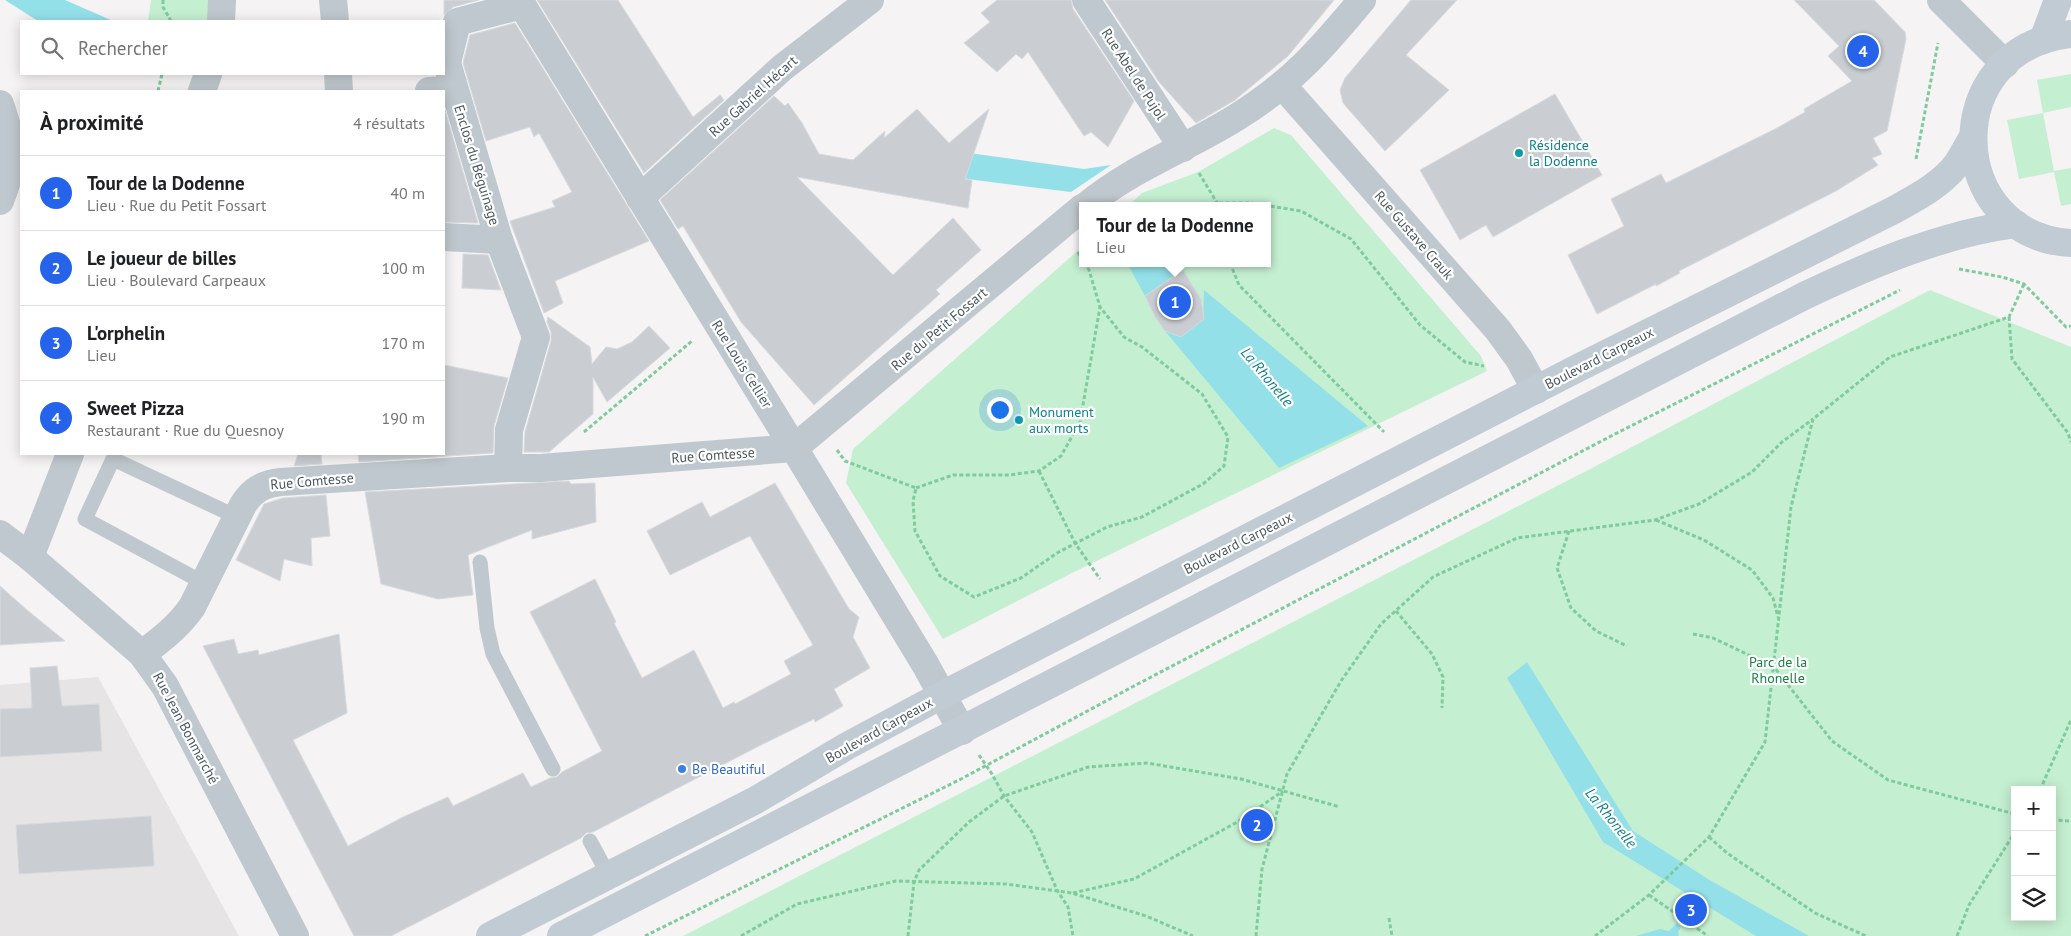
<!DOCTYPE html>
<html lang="fr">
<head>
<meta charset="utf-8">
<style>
  body { margin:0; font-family:"PT Sans",sans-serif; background:#f2f2f2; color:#202124 }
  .controls { position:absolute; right:15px; bottom:15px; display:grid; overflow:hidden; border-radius:0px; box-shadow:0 2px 12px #0003 }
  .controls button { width:45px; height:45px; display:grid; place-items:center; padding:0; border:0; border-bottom:1px solid #e0e0e0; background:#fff; color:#202124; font:25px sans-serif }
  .you { position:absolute; left:999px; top:409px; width:18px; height:18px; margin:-12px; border:4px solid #fff; border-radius:50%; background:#1a73e8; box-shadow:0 0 0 8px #1a73e833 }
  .badge { display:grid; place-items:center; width:32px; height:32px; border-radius:50%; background:#2563eb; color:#fff; font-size:16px; font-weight:700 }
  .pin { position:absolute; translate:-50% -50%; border:2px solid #fff; box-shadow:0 1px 5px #0006 }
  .popup { position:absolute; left:1079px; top:202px; width:192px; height:65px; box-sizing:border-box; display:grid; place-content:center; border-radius:0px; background:#fff; filter:drop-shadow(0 1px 4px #0005); font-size:16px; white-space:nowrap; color:#757577 }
  .popup b { font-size:19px; color:#202124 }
  .popup::after { content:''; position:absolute; left:50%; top:100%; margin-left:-10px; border:10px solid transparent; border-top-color:#fff }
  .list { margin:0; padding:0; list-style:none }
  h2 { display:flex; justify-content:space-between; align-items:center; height:65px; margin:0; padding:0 20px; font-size:21px }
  h2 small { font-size:16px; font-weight:400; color:#757577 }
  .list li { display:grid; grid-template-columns:32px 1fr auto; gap:15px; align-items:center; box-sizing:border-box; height:75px; padding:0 20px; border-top:1px solid #e0e0e0 }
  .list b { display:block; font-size:19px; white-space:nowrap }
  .list p { margin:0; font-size:16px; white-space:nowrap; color:#757577 }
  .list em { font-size:16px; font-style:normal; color:#757577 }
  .icon { flex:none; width:28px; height:28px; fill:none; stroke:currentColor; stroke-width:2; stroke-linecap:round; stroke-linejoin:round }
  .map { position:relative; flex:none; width:2071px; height:936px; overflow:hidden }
  .search { position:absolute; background:#fff; box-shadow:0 2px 12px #0003; left:20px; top:20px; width:425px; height:55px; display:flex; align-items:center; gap:12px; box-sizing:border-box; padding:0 18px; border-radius:0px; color:#757577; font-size:19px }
  .panel { position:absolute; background:#fff; box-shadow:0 2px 12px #0003; left:20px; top:90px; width:425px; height:365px; border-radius:0px }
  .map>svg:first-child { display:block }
</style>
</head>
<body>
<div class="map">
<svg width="2071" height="936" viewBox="0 0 2071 936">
  <rect width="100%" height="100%" fill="#f5f3f3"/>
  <path fill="#e6e4e5" d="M98 677 239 936H0V685Z"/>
  <g fill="#c5efd1" fill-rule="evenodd">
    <path d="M151 0H212L214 21H148Z"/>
    <path d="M2071 74V107L2043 113 2054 171 2071 168V204L2061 206 2054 172 2019 179 2007 120 2043 113 2037 80Z"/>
    <path d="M1274 128 1291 135 1481 356 1487 371 1074 572 943 639 846 483 853 449 1082 247V263H1268V206H1128L1142 193 1198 172Z"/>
    <path d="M1930 290 2071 347V936H683L1594 467ZM2015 790H2052V917H2015Z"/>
  </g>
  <g fill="#94e0e9">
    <path d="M5 0H65L113 21H38Z"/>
    <path d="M883 141 1084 169 1111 165 1071 192 975 180 879 164Z"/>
    <path d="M1127 263H1178L1182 270 1145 296Z"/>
    <path d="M1204 290 1368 426 1279 468 1165 331 1181 337 1203 320Z"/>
    <path d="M1527 662 1633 831 1708 879 1809 936H1756L1603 842 1507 678Z"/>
    <path d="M1677 923 1681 927 1678 932 1679 936H1636L1660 929 1669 931Z"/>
  </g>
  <g fill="#caced2" stroke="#d7dade">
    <path d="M444 0H479L453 7 444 15Z"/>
    <path d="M537 0H618L693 117 720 95 724 100 644 173Z"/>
    <path d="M997 0H1071L1073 9 1134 101 1108 147 1091 132 1084 136 1028 52 1022 59 1016 54 997 72 964 43 990 22 981 13Z"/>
    <path d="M1105 0H1334L1288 56 1235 100 1196 123 1159 82Z"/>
    <path d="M1411 0H1457L1406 55 1449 90 1385 151 1343 103 1340 90 1345 78Z"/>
    <path d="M1794 0H1874L1905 32 1906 39 1887 131 1873 138 1882 154 1872 158 1878 165 1836 191 1679 271 1680 273 1656 286V284L1597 314 1568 255 1624 226 1611 199 1661 174 1666 183 1777 128 1805 112 1804 109 1852 81 1828 56 1839 46Z"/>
    <path d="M515 23 649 241 555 281 563 303 544 313 510 221 555 207 552 201 572 192 539 133 534 137 530 127 486 141 463 63 470 35Z"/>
    <path d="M1555 94 1602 175 1493 237 1486 225 1460 240 1420 170Z"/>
    <path d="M774 96 785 106 788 103 802 123 819 154 853 160 885 131 884 138 917 109 949 143 989 109 965 179 972 180 968 208 797 177 893 275 953 218 981 250 936 290 940 294 814 405 741 322 683 226 678 229 660 200Z"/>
    <path d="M444 107 478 223 444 222Z"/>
    <path d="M463 254 488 255 501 290 462 288Z"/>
    <path d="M1183 270 1201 299 1204 319 1181 337 1165 331 1155 317 1145 296Z"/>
    <path d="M548 317 590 347 592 364 606 347 617 349 632 342 649 326 670 348 607 402 593 377V414L549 452H524L525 432 551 341V332L547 322Z"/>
    <path d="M444 365 508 378 494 426 493 453 359 462 358 454H444Z"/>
    <path d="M298 454H321L322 464 294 466Z"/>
    <path d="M569 481 571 484 595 483 596 522 532 539V530L468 555 473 595 438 599 381 584 365 492Z"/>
    <path d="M775 483 849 609 859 617 853 637 870 668 834 689 843 706 815 722 814 719 757 747 593 832 586 833 581 838 391 936H354L203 646 234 639 238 654 258 650 259 655 339 634 347 713 293 740 348 846 403 817 448 797 453 806 523 773 531 787 550 778 557 777 562 772 602 751 530 612 595 579 616 622 614 623 642 678 694 650 723 708 734 702 735 704 791 674 784 661 813 645 750 536 670 575 647 531 702 502 710 517Z"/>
    <path d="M326 495 330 536 311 538 312 566 284 559 280 581 236 560 264 504 283 498Z"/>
    <path d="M0 586 27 610 65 641 0 645Z"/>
    <path d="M57 666 62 706 99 704 102 751 0 757V709L32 708 30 668Z"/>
    <path d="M151 816 154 866 19 874 16 825Z"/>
  </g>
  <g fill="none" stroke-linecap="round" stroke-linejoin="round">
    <g stroke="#7ecc9e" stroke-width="3" stroke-dasharray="4 2.5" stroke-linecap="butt">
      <path d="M163 0V7L171 21"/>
      <path d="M158 91 162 74"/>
      <path d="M1916 159 1938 43"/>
      <path d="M1199 173 1219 206"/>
      <path d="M1219 203H1251L1301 211 1351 239 1420 325 1465 362 1484 366"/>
      <path d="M1078 252 1082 260"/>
      <path d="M1230 263 1239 285 1384 432"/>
      <path d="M1959 269 2002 277 2024 284 2066 327 2071 326"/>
      <path d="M2009 317 2012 359 2068 433 2071 442"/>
      <path d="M584 432 692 341"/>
      <path d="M837 450 845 461 916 488 913 501 915 531 940 576 974 597 1021 578 1057 553 1107 527 1142 517 1203 484 1224 466 1228 437 1202 394 1142 347 1124 337 1100 307 1089 270 1085 263"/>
      <path d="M1039 471 1075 543 1100 579"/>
      <path d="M916 488 953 475H1009L1039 471 1061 456 1080 422 1100 307"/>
      <path d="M1656 520 1704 540 1752 570 1773 598 1778 617"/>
      <path d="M1569 531 1557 568 1571 608 1596 631 1627 646"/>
      <path d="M1396 611 1432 654 1443 677 1442 708"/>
      <path d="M1693 634 1713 638 1774 667 1832 741 1888 780 2015 814"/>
      <path d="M979 755 992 774 1004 796 1032 832 1057 890 1068 907 1073 936"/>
      <path d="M2040 790 2071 720"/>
      <path d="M2052 820 2071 821"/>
      <path d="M1709 837 1727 853 1815 913 1866 936"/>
      <path d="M1073 893 1134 879 1239 821 1283 791"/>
      <path d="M1649 895 1708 936"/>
      <path d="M1389 918 1392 936"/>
      <path d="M645 936 961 779 1134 686 1613 435 1900 290"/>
      <path d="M741 936 797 904 896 881 1006 884 1072 893 1146 916 1193 936"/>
      <path d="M908 936 914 882 919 870 969 822 1004 796 1088 767 1147 763 1241 779 1340 807"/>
      <path d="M1256 936 1262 869 1287 774 1341 681 1381 624 1433 577 1517 538 1655 520 1699 504 1752 472 1782 442 1813 419"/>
      <path d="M1595 936 1649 895 1709 837 1765 742 1791 507 1813 419 1890 357 2009 317 2024 284"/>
      <path d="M1957 936 1969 905 2015 832"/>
    </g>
    <g stroke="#bfc8ce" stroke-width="15">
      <path d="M480 562 487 628 493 654 553 769"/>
      <path d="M204 583 85 519 113 459 237 517"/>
      <path d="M590 841 609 876"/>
    </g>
    <g stroke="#bfc8ce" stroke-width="28">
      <path d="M333 0 335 21"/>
      <path d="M519 0 794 448 925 664 962 731"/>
      <path d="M1086 0 1183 148"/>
      <path d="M1941 0 2005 64"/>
      <path d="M221 21 222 0"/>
      <path d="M338 74 339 91"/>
      <path d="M1283 86 1498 330 1519 359 1536 390"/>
      <path d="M202 91 208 74"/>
      <path d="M429 91 454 90"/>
      <path d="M0 104C15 150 17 155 0 201"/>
      <path d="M640 198 782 68 870 0"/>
      <path d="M1086 206C1131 168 1188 148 1237 117 1291 84 1322 48 1362 0"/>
      <path d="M444 237 499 240"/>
      <path d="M508 468 509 430 536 337 499 240 447 63 457 22 522 5"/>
      <path d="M0 534 30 557 142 654 165 686 295 936"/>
      <path d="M30 557 70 454"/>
      <path d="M142 654C162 639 178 627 192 607L243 505C252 490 263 484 281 482L508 468H541L794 448 1082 208"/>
    </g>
    <g stroke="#c0cbd3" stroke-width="28">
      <path d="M2071 34C1936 49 1946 236 2071 243"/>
      <path d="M2043 40 2058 0"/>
      <path d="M490 936 756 800 847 746 942 695 1578 368 1894 210C1917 197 1941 185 1957 164 1963 155 1967 146 1973 137"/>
      <path d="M561 936 1804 296C1871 264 1942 234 2016 224"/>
    </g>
  </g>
  <g fill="#0f9aa8" stroke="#fff" stroke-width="2">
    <circle cx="1519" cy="153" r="5"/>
    <circle cx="1019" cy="420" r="5"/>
  </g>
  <circle fill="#3f7fe0" stroke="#fff" stroke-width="2" cx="682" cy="769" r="5"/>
  <g text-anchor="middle" stroke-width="4.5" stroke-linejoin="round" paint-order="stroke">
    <g font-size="14" fill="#4b5860" stroke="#fff">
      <text transform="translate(1134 74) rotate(57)" y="5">Rue Abel de Pujol</text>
      <text transform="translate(753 96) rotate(-42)" y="5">Rue Gabriel Hécart</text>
      <text transform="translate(477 165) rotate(73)" y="5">Enclos du Béguinage</text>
      <text transform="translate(1414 235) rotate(49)" y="5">Rue Gustave Crauk</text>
      <text transform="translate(939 329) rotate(-40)" y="5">Rue du Petit Fossart</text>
      <text transform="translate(1599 358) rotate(-27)" y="5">Boulevard Carpeaux</text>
      <text transform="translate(742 364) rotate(58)" y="5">Rue Louis Cellier</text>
      <text transform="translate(713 455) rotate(-4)" y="5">Rue Comtesse</text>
      <text transform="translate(312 481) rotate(-5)" y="5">Rue Comtesse</text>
      <text transform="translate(1238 543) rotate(-27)" y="5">Boulevard Carpeaux</text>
      <text transform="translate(186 728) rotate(62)" y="5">Rue Jean Bonmarché</text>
      <text transform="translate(879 730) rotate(-29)" y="5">Boulevard Carpeaux</text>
    </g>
    <g font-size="14" fill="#0d838f" stroke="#fff" text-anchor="start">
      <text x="1529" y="150">Résidence<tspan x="1529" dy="16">la Dodenne</tspan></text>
      <text x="1029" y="417">Monument<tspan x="1029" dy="16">aux morts</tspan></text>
    </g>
    <g font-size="14" fill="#1c8145" stroke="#fff">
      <text x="1778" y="667">Parc de la<tspan x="1778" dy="16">Rhonelle</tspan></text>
    </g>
    <g font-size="14" fill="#366cbe" stroke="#fff" text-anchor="start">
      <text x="692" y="774">Be Beautiful</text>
    </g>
    <g font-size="15" font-style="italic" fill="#137f8c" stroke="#fff">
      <text transform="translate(1267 377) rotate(50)" y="5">La Rhonelle</text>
      <text transform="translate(1611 818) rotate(51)" y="5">La Rhonelle</text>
    </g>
  </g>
</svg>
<div class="controls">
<button>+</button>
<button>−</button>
<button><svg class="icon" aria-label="layers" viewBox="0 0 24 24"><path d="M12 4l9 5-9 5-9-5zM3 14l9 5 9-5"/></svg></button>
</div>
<div class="you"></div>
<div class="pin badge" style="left:1175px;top:302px">1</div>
<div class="popup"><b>Tour de la Dodenne</b>Lieu</div>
<div class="pin badge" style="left:1257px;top:825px">2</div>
<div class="pin badge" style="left:1691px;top:910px">3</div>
<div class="pin badge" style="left:1863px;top:51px">4</div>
<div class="search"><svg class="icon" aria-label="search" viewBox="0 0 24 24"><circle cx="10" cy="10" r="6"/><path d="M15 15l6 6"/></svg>Rechercher</div>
<section class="panel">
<h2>À proximité<small>4 résultats</small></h2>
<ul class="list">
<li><span class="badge">1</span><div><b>Tour de la Dodenne</b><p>Lieu · Rue du Petit Fossart</p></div><em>40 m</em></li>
<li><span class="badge">2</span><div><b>Le joueur de billes</b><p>Lieu · Boulevard Carpeaux</p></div><em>100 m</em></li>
<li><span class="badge">3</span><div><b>L'orphelin</b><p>Lieu</p></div><em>170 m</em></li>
<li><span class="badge">4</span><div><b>Sweet Pizza</b><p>Restaurant · Rue du Quesnoy</p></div><em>190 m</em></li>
</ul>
</section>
</div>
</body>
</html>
